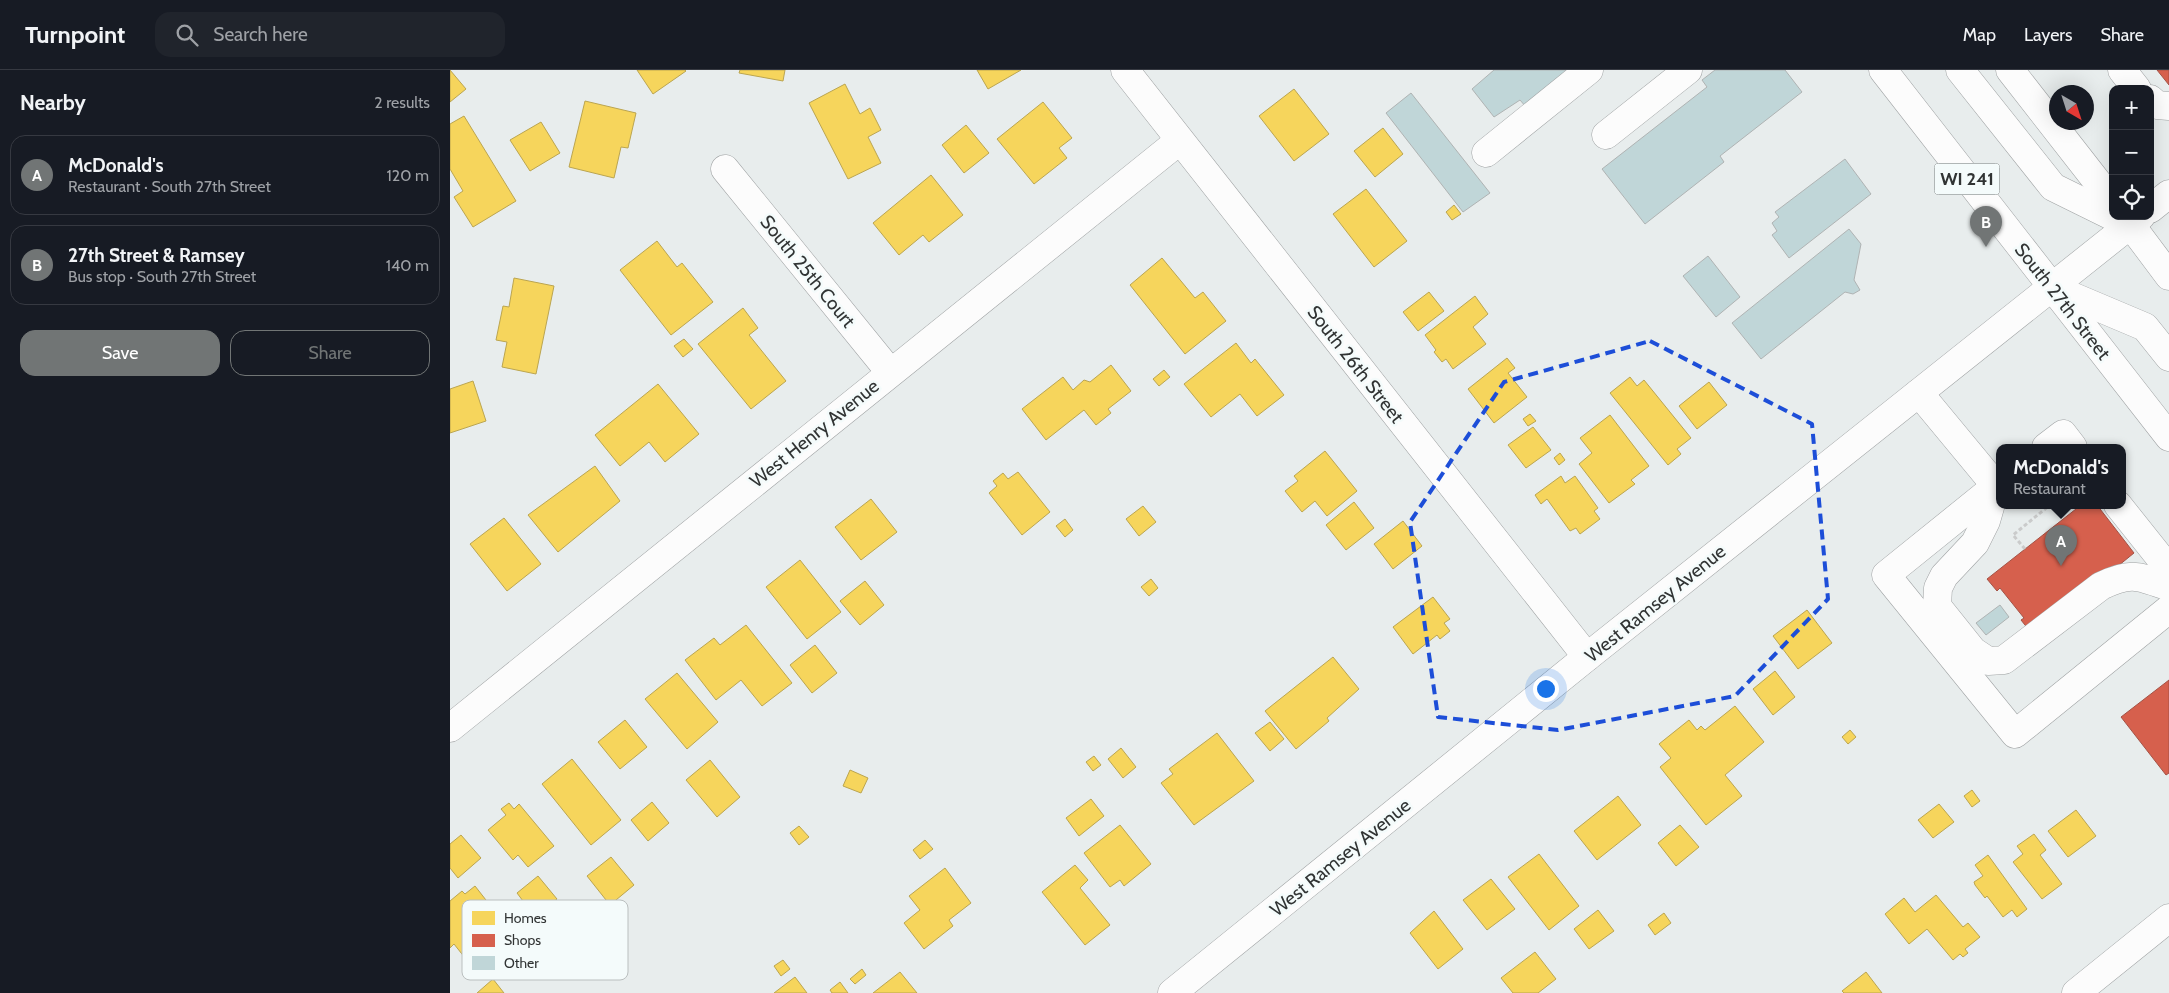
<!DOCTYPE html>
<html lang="en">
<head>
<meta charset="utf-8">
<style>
  body { margin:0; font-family:Cabin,sans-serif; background:#20242c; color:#f1f3f6 }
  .controls { position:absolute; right:15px; top:15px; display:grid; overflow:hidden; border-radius:10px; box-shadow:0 5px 20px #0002 }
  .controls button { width:45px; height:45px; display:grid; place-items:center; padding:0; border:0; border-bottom:1px solid #363941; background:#171b24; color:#f1f3f6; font:25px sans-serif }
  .compass { position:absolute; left:1599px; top:15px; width:45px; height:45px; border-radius:50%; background:#171b24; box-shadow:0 5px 20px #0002; rotate:141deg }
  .you { position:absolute; left:1095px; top:618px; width:18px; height:18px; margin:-12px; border:4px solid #fff; border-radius:50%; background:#1a73e8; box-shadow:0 0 0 8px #1a73e833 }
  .badge { display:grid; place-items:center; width:32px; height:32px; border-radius:50%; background:#717575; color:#fff; font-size:16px; font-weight:700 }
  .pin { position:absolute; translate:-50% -41px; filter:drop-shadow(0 1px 2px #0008) }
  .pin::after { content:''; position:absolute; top:26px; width:18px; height:15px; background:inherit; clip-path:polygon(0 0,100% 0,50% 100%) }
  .popup { position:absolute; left:1546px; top:374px; width:130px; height:65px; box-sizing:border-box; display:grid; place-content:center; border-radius:10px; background:#171b24; filter:drop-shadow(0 1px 4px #0005); font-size:16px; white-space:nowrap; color:#9ea1a6 }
  .popup b { font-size:19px; color:#f1f3f6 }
  .popup::after { content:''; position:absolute; left:50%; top:100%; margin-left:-10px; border:10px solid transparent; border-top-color:#171b24 }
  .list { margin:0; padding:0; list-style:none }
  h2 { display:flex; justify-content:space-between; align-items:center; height:65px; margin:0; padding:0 20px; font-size:21px }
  h2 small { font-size:16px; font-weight:400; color:#9ea1a6 }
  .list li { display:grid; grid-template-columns:32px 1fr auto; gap:15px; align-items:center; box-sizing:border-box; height:80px; margin:0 10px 10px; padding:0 10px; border:1px solid #363941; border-radius:15px }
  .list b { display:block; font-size:19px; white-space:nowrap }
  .list p { margin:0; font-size:16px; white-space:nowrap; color:#9ea1a6 }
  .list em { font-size:16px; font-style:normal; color:#9ea1a6 }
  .actions { display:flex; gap:10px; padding:15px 20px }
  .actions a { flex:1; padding:11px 0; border:1px solid #717575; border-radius:15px; text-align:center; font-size:18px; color:#717575 }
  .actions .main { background:#717575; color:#fff }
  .icon { flex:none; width:28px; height:28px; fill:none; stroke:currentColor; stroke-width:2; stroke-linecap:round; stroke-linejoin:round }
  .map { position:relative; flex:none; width:1719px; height:923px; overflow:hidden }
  header { display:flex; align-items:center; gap:30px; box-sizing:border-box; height:70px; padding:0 25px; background:#171b24; border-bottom:1px solid #363941 }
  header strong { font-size:24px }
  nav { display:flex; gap:28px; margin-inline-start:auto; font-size:18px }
  .search { width:350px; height:45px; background:#20242c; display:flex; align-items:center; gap:12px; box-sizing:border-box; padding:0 18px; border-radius:15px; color:#9ea1a6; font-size:19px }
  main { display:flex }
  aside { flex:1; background:#171b24 }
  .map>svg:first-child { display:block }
</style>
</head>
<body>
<header>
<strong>Turnpoint</strong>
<div class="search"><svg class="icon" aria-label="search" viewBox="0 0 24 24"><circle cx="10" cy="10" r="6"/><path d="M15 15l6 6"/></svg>Search here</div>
<nav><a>Map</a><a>Layers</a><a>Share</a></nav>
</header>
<main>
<aside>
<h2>Nearby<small>2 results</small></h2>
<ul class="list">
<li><span class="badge">A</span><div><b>McDonald's</b><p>Restaurant · South 27th Street</p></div><em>120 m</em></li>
<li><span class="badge">B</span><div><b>27th Street &amp; Ramsey</b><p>Bus stop · South 27th Street</p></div><em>140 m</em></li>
</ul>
<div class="actions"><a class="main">Save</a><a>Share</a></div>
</aside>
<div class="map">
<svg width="1719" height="923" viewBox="0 0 1719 923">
  <rect width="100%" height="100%" fill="#e8eded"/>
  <g fill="#f6d55c" stroke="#bba550">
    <path d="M0 0 16 19 0 32Z"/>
    <path d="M187 0H235L236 1 203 24Z"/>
    <path d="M290 0H335L333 11 289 3Z"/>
    <path d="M527 0H571L538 19Z"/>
    <path d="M395 14 410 44 420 38 431 60 418 67 431 93 398 109 359 33Z"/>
    <path d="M844 19 879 64 844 91 809 46Z"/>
    <path d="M135 31 186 43 178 78 171 77 164 108 119 97Z"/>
    <path d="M593 32 622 68 609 78 617 88 584 114 547 69Z"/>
    <path d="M14 46 66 131 23 157 4 127 13 121 0 99V54Z"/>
    <path d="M91 52 110 83 80 101 60 70Z"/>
    <path d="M516 55 539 83 514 103 492 75Z"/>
    <path d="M933 58 953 84 925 107 904 81Z"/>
    <path d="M481 105 513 145 479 172 473 165 449 185 423 153Z"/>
    <path d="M916 119 957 171 924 197 883 144Z"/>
    <path d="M1004 135 1011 144 1002 150 996 142Z"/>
    <path d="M207 171 227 197 232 193 263 232 221 265 170 200Z"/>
    <path d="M712 188 745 228 753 222 776 251 735 284 680 215Z"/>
    <path d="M64 208 104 216 86 304 52 297 57 272 46 270 53 236 59 237Z"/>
    <path d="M979 222 994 241 968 261 953 242Z"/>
    <path d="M1025 226 1038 244 1023 257 1036 274 1003 299 996 289 992 292 984 282 986 280 975 265Z"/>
    <path d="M293 238 308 258 299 265 336 311 301 339 248 274Z"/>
    <path d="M234 269 243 279 233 287 224 276Z"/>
    <path d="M786 273 801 293 805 289 834 325 807 346 790 324 761 347 734 314Z"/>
    <path d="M1057 288 1065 298 1058 303 1077 327 1044 353 1018 319Z"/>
    <path d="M661 295 681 321 658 339 661 343 646 355 634 340 596 370 572 339 613 307 623 320 634 310 640 312Z"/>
    <path d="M714 300 720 307 709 316 703 309Z"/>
    <path d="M1180 307 1187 316 1194 310 1241 368 1227 379 1231 384 1218 395 1160 323Z"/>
    <path d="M23 311 36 351 0 363V319Z"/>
    <path d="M1259 312 1277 335 1247 359 1229 336Z"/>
    <path d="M208 314 249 364 215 392 199 372 170 396 145 365Z"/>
    <path d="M1080 344 1086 351 1078 356 1073 349Z"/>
    <path d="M1160 345 1199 396 1181 410 1185 414 1159 433 1129 394 1142 383 1130 368Z"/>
    <path d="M1083 357 1101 380 1076 398 1058 375Z"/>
    <path d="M875 381 907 421 877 446 865 431 852 442 835 421 848 411 844 406Z"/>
    <path d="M1110 383 1115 390 1109 395 1104 388Z"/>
    <path d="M145 396 170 431 108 482 78 445Z"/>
    <path d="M568 402 600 442 572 465 539 423 547 416 543 411 553 403 558 409Z"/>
    <path d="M1111 406 1115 413 1125 406 1148 438 1144 441 1150 449 1130 464 1126 458 1120 461 1097 429 1091 434 1085 425Z"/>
    <path d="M421 429 447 462 411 490 385 457Z"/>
    <path d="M904 432 924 458 896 480 876 455Z"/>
    <path d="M693 436 706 452 689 466 676 449Z"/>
    <path d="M54 448 91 494 57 521 20 474Z"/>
    <path d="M615 449 623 460 615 467 606 456Z"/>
    <path d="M953 451 972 476 943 499 924 474Z"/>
    <path d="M350 490 391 542 357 569 316 517Z"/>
    <path d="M701 509 708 518 699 526 691 517Z"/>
    <path d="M415 511 434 535 410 555 390 531Z"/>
    <path d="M983 527 1000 549 994 553 1000 561 990 569 987 565 963 584 943 557Z"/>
    <path d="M1357 540 1382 573 1348 599 1323 566Z"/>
    <path d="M296 555 342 613 312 636 291 610 266 630 235 590 264 568 270 575Z"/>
    <path d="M365 575 387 603 362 623 340 595Z"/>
    <path d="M883 587 909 619 877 648 879 651 846 679 815 641Z"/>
    <path d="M1325 601 1345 627 1323 645 1303 619Z"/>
    <path d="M227 603 268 652 237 679 195 629Z"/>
    <path d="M1285 636 1314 672 1275 705 1292 726 1256 755 1210 697 1221 688 1209 674 1239 650 1247 660 1251 656 1255 660Z"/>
    <path d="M175 650 197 677 170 699 148 672Z"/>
    <path d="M820 652 834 669 820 681 805 663Z"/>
    <path d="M1400 660 1406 667 1398 674 1392 667Z"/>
    <path d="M767 663 804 711 744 755 711 713 723 704 719 699Z"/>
    <path d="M671 678 686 697 673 708 658 689Z"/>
    <path d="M644 686 651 695 643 701 636 692Z"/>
    <path d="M122 689 171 750 141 775 92 714Z"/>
    <path d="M260 690 290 727 267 747 236 710Z"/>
    <path d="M400 700 418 708 411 723 393 716Z"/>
    <path d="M1522 720 1530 731 1522 737 1514 726Z"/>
    <path d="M1168 726 1191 755 1147 790 1124 761Z"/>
    <path d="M641 729 654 746 629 766 616 748Z"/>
    <path d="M202 732 219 753 198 771 181 750Z"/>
    <path d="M59 733 64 739 69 734 104 776 78 797 68 785 63 790 38 760 56 745 51 739Z"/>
    <path d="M1489 734 1504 752 1483 768 1468 750Z"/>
    <path d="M1626 740 1646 766 1618 787 1598 761Z"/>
    <path d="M670 755 701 794 674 816 670 810 660 817 634 783Z"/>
    <path d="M1230 755 1249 777 1226 796 1208 773Z"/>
    <path d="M349 756 359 767 349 775 340 763Z"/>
    <path d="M1584 764 1596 780 1590 785 1612 814 1592 829 1563 792 1573 784 1567 776Z"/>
    <path d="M11 765 31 788 8 808 0 798V774Z"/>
    <path d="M475 770 483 779 470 789 463 780Z"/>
    <path d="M1089 784 1129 836 1099 860 1058 807Z"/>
    <path d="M1538 785 1577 839 1567 847 1562 840 1553 847 1537 826 1535 828 1525 815 1524 812 1533 806 1525 795Z"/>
    <path d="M161 787 184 815 160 835 137 806Z"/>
    <path d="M625 795 638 810 630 818 660 855 635 875 592 822Z"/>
    <path d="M495 798 521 833 499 850 503 856 474 879 454 853 470 840 459 826Z"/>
    <path d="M88 806 107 829 85 847 67 823Z"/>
    <path d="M1041 809 1065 839 1037 860 1013 830Z"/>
    <path d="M25 816 43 839 33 847 54 873 23 898 4 874 0 878V831L12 821 15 824Z"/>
    <path d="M1486 825 1513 857 1518 853 1530 867 1515 879 1518 883 1513 887 1510 884 1503 890 1477 859 1459 874 1435 844 1454 828 1465 842Z"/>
    <path d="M1148 840 1164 861 1139 879 1124 859Z"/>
    <path d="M984 841 1013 879 988 899 960 863Z"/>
    <path d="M1214 843 1221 853 1205 865 1198 855Z"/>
    <path d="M84 856 107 887 78 909 55 878Z"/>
    <path d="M137 881 145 893 137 899 128 888Z"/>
    <path d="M1085 882 1106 909 1088 923H1063L1051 908Z"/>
    <path d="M333 890 340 899 331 906 324 896Z"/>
    <path d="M412 899 416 905 405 914 400 909Z"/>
    <path d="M450 902 467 923H423Z"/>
    <path d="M1416 902 1432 923H1394L1392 921Z"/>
    <path d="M345 907 357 923H324Z"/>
    <path d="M43 909 54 923H27Z"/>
    <path d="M390 912 398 923H382L380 920Z"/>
  </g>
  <g fill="#d6604d" stroke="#a45346">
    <path d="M1707 0H1719V15Z"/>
    <path d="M1631 435H1647L1684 483 1583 565 1571 550 1574 548 1550 518 1547 521 1537 509Z"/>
    <path d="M1719 610V703L1716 705 1671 647Z"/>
  </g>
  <g fill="#c0d6d8" stroke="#afb3b3">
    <path d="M1044 0H1121L1076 37 1070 30 1044 47 1022 19Z"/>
    <path d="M1265 0H1335L1352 22 1270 86 1274 92 1195 154 1152 99 1257 17 1252 10Z"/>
    <path d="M961 23 1040 123 1013 142 936 43Z"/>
    <path d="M1395 89 1421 124 1339 188 1322 165 1327 161 1322 153 1329 147 1325 142Z"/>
    <path d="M1399 159 1411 174 1404 210 1410 220 1403 224 1395 222 1311 289 1282 253Z"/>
    <path d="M1258 186 1290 227 1266 247 1233 206Z"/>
    <path d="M1550 535 1559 547 1536 565 1526 553Z"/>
  </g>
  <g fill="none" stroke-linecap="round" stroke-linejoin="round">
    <g stroke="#9fa2a3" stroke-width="29">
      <g id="minor">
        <path d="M675 0 1137 587"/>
        <path d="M1672 0 1687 19"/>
        <path d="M1700 29 1707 35 1719 36"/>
        <path d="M1156 65 1238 0"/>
        <path d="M1036 83 1139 0"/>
        <path d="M275 99 440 302"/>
        <path d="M1700 139 1719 124"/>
        <path d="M1469 323 1546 416 1536 451 1525 473 1494 506 1488 518 1487 536 1523 581 1538 591 1554 590 1651 516C1681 501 1689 506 1719 517"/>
        <path d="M1596 377 1613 364 1623 377"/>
        <path d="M1550 413 1436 505 1565 664 1719 539"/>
        <path d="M1668 435 1719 499"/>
        <path d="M0 658 729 71"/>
        <path d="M722 923 1137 587 1691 146"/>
        <path d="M1626 923 1719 848"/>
      </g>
    </g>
    <g stroke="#9fa2a3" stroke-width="29">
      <g id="major">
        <path d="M1433 0 1719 367"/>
        <path d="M1510 0 1603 117 1680 155"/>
        <path d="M1560 0 1663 132"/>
        <path d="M1674 146 1719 206"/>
        <path d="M1605 219 1695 257 1719 287"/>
      </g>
    </g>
    <path stroke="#cacbcb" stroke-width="3" stroke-dasharray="4 2.5" stroke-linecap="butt" d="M1575 479 1563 465 1600 435"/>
    <use href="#minor" stroke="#fcfcfc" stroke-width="28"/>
    <use href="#major" stroke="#fcfcfc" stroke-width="28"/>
  </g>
  <path fill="none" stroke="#1d4ed8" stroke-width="4" stroke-dasharray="10 6" stroke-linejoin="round" d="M1200 271 1362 354 1378 529 1285 626 1108 660 988 647 960 452 1054 312Z"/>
  <g text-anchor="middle" stroke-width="5" stroke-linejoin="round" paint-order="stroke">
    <rect fill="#f4fbfb" stroke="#6c7070" stroke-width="1" x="1484.5" y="93.5" width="65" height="31" rx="4"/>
    <g font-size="18" font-weight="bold" fill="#313434">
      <text x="1517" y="115">WI 241</text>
    </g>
    <g font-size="19" fill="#313434" stroke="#f4fbfb">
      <text transform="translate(358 201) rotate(51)" y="7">South 25th Court</text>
      <text transform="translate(1613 231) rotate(52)" y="7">South 27th Street</text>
      <text transform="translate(906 294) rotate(52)" y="7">South 26th Street</text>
      <text transform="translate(364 363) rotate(-39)" y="7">West Henry Avenue</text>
      <text transform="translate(1205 533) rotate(-39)" y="7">West Ramsey Avenue</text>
      <text transform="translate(890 787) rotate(-39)" y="7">West Ramsey Avenue</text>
    </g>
  </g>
  <rect x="12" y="830" width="166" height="80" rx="8" fill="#f4fbfb" stroke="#babfbf" stroke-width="1"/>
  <rect x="22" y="841" width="23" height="14" fill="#f6d55c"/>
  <rect x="22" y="864" width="23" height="13" fill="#d6604d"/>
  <rect x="22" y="886" width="23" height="14" fill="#c0d6d8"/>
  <g font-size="14" fill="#313434">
    <text x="54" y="853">Homes</text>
    <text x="54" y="875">Shops</text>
    <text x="54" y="898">Other</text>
  </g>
</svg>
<div class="controls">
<button>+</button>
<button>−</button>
<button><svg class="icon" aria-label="locate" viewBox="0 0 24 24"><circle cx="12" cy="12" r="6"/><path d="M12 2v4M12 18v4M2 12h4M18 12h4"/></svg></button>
</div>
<svg class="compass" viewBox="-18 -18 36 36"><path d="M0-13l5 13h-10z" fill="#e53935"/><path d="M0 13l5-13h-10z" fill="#9ea1a6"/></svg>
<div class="you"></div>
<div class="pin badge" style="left:1611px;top:496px">A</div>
<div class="popup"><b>McDonald's</b>Restaurant</div>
<div class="pin badge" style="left:1536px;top:177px">B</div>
</div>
</main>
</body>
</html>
